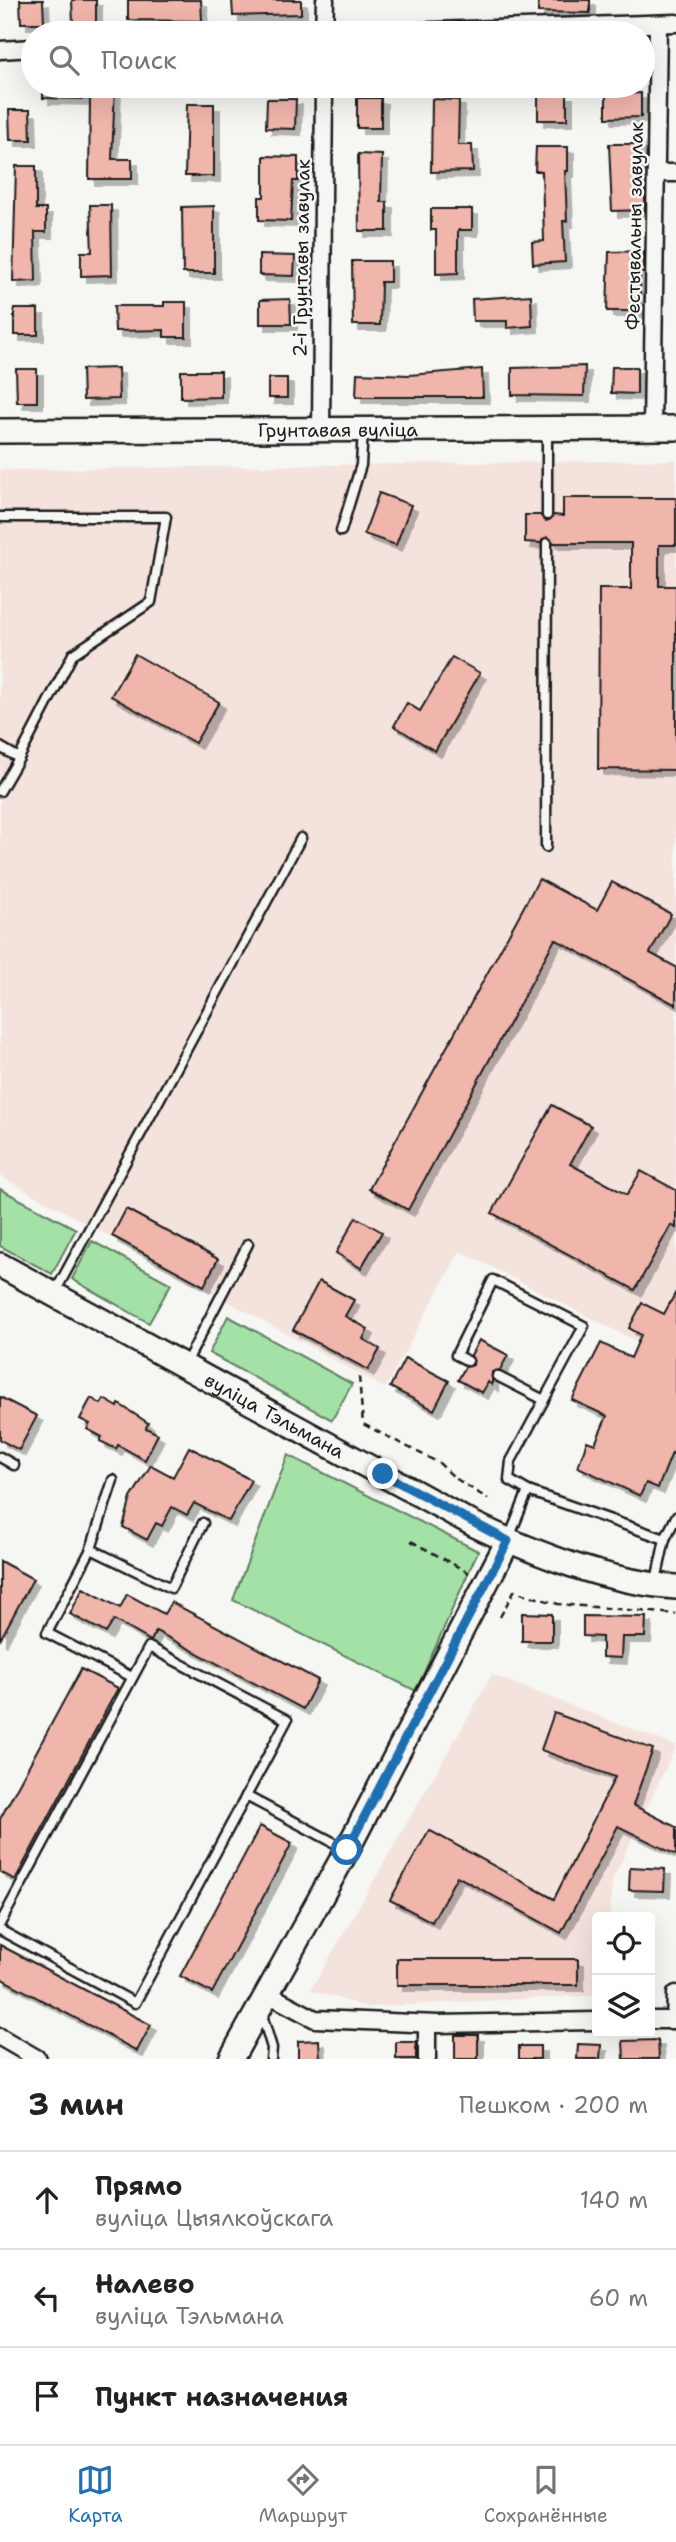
<!DOCTYPE html>
<html lang="ru">
<head>
<meta charset="utf-8">
<style>
  body { margin:0; font-family:"Shantell Sans",sans-serif; background:#f6f6f6; color:#222 }
  .controls { position:absolute; right:21px; bottom:21px; display:grid; overflow:hidden; border-radius:7px; box-shadow:0 7px 28px #0002 }
  .controls button { width:63px; height:63px; display:grid; place-items:center; padding:0; border:0; border-bottom:2px solid #e0e0e0; background:#fff; color:#222; font:35px sans-serif }
  .stop { position:absolute; width:21px; height:21px; margin:-16px; border:5px solid #1f6fb2; border-radius:50%; background:#fff }
  .stop.end { background:#1f6fb2; border-color:#fff; box-shadow:0 2px 7px #0008 }
  .list { margin:0; padding:0; list-style:none }
  h2 { display:flex; justify-content:space-between; align-items:center; height:91px; margin:0; padding:0 28px; font-size:30px }
  h2 small { font-size:23px; font-weight:400; color:#767676 }
  .list li { display:grid; grid-template-columns:46px 1fr auto; gap:21px; align-items:center; box-sizing:border-box; height:98px; padding:0 28px; border-top:2px solid #e0e0e0 }
  .list b { display:block; font-size:26px; white-space:nowrap }
  .list p { margin:0; font-size:23px; white-space:nowrap; color:#767676 }
  .list em { font-size:23px; font-style:normal; color:#767676 }
  .icon { flex:none; width:38px; height:38px; fill:none; stroke:currentColor; stroke-width:2; stroke-linecap:round; stroke-linejoin:round }
  .map { position:relative; flex:none; width:676px; height:2059px; overflow:hidden }
  .search { position:absolute; background:#fff; box-shadow:0 7px 28px #0002; left:21px; right:21px; top:21px; height:77px; display:flex; align-items:center; gap:18px; box-sizing:border-box; padding:0 24px; border-radius:38px; color:#767676; font-size:26px }
  .sheet { height:385px; background:#fff }
  nav { display:flex; justify-content:space-around; align-items:center; box-sizing:border-box; height:98px; border-top:2px solid #e0e0e0; background:#fff; font-size:19px; color:#767676 }
  nav a { display:grid; justify-items:center; gap:4px }
  nav .on { color:#1f6fb2 }
  .map>svg:first-child { display:block }
</style>
</head>
<body>
<div class="map">
<svg width="676" height="2059" viewBox="0 0 676 2059">
  <defs>
    <filter id="shadow"><feDropShadow dx="6" dy="6" stdDeviation="0" flood-color="#0004"/></filter>
  </defs>
  <rect width="100%" height="100%" fill="#f6f6f2"/>
  <filter id="ink" filterUnits="userSpaceOnUse"><feTurbulence type="fractalNoise" baseFrequency=".0143" numOctaves="2"/><feDisplacementMap in="SourceGraphic" scale="14" xChannelSelector="R" yChannelSelector="G"/><feConvolveMatrix kernelMatrix="1 2 1 2 8 2 1 2 1" color-interpolation-filters="sRGB"/></filter>
  <g filter="url(#ink)">
    <g fill="#f4e2dd">
      <path d="M676 460V1352L646 1346 460 1251 385 1388 0 1176V470Z"/>
      <path d="M492 1675 676 1746 612 1881 610 1917H597V1995L366 2007 311 1990Z"/>
    </g>
    <g fill="#a4e1a7" stroke="#607e62" stroke-width="2">
      <path d="M0 1189 76 1229 52 1274 0 1246Z"/>
      <path d="M92 1241 171 1284 149 1323 72 1279Z"/>
      <path d="M228 1316 352 1384 332 1420 209 1353Z"/>
      <path d="M288 1455 478 1551 416 1691 233 1600Z"/>
    </g>
    <g fill="#f0b5ab" stroke="#1c1c1c" stroke-width="2" filter="url(#shadow)">
      <path d="M20 0H43L44 23H21Z"/>
      <path d="M72 0H96V23H73Z"/>
      <path d="M128 0H201L202 21 128 20Z"/>
      <path d="M232 0H301V14L233 16Z"/>
      <path d="M538 0H590V13L538 12Z"/>
      <path d="M43 86H115L112 159H132V179H89L90 99 43 98Z"/>
      <rect x="538" y="93" width="29" height="27"/>
      <path d="M641 93V117L606 118V94Z"/>
      <rect x="357" y="98" width="24" height="30"/>
      <path d="M267 99H296L295 129 266 128Z"/>
      <path d="M432 99 459 100 458 145H472L473 171 431 172Z"/>
      <path d="M187 104H214V176H185Z"/>
      <path d="M9 110H30L31 140H10Z"/>
      <path d="M609 144H639L638 191H645V210L612 211Z"/>
      <path d="M536 147H568V171H565L567 221H563L565 262 533 264 532 242 544 241 542 171H535Z"/>
      <path d="M358 154 382 155 381 202H387V231H359Z"/>
      <path d="M264 156 298 157V181H293L291 221 259 220V197H264Z"/>
      <path d="M16 166H36V209H46V232H35L36 281 13 282Z"/>
      <path d="M90 205H111L112 275 81 276V252H92Z"/>
      <path d="M214 206V273H183L182 207Z"/>
      <path d="M431 209H472V230H458V273L436 274V230H431Z"/>
      <path d="M644 251V273H640V311H607L609 252Z"/>
      <path d="M259 255 295 256 294 276 259 275Z"/>
      <path d="M352 261H390V282H381L380 325H353Z"/>
      <path d="M531 295 532 326 507 328V321H473L472 299Z"/>
      <path d="M290 299 291 324H260V300Z"/>
      <path d="M164 302H186V337H164V330L115 331 114 306H164Z"/>
      <rect x="14" y="309" width="24" height="26"/>
      <path d="M585 366 584 396 512 395V368Z"/>
      <path d="M612 367H637V394L611 393Z"/>
      <path d="M118 368 119 399 83 400 82 369Z"/>
      <path d="M16 369H37V402H17Z"/>
      <path d="M482 369 483 397H356L357 373 409 375Z"/>
      <path d="M181 371H221V397L181 398Z"/>
      <rect x="268" y="378" width="19" height="20"/>
      <path d="M379 493 411 505 396 545 364 534Z"/>
      <path d="M563 498H676V545H659V586H676V770L598 769 599 589H631V543H554L548 537 541 543 525 542V515H540L546 521 554 515 563 516Z"/>
      <path d="M135 654 219 702 195 743 111 696Z"/>
      <path d="M452 657 480 673 435 751 394 726 407 703 420 711Z"/>
      <path d="M539 879 597 910 612 882 671 914 650 953 676 967V1005L555 939 408 1210 369 1189Z"/>
      <path d="M552 1105 591 1126 570 1164 627 1195 641 1171 676 1190V1228L671 1225 635 1290 492 1213Z"/>
      <path d="M126 1209 218 1259 204 1286 112 1236Z"/>
      <path d="M356 1217 382 1232 361 1268 336 1253Z"/>
      <path d="M319 1281 354 1300 345 1316 368 1329 363 1339 380 1349 368 1370 293 1330Z"/>
      <path d="M676 1292V1455L672 1453 658 1488 646 1483 640 1496 578 1467 587 1441 595 1444 607 1416 572 1400 601 1343 631 1358 641 1335 629 1328 642 1303 664 1314Z"/>
      <path d="M479 1340 508 1355 500 1370 492 1372V1385L488 1382 482 1393 458 1380 465 1367 473 1365 471 1355Z"/>
      <path d="M405 1358 449 1381 434 1410 390 1387Z"/>
      <path d="M0 1397 37 1416 19 1450 0 1440Z"/>
      <path d="M91 1398 101 1404 104 1399 118 1407 119 1404 148 1423 146 1428 158 1434 145 1460 118 1445 116 1449 100 1441 102 1437 87 1429 90 1424 80 1419Z"/>
      <path d="M189 1447 251 1480 229 1521 194 1503 187 1515 172 1507 162 1526 156 1523 147 1540 123 1527 131 1498 151 1465 173 1477Z"/>
      <path d="M0 1561 33 1579 0 1640Z"/>
      <path d="M83 1588 120 1608 127 1594 164 1614 171 1602 318 1680 303 1709 156 1631 151 1641 114 1620 106 1633 70 1614Z"/>
      <path d="M522 1613 552 1614V1641H522Z"/>
      <path d="M583 1616 646 1617 645 1637H622L621 1658 602 1657V1637L583 1636Z"/>
      <path d="M81 1669 118 1688 15 1880 0 1872V1819Z"/>
      <path d="M554 1713 653 1749 633 1805 676 1827V1855L618 1826 561 1933 457 1876 432 1922 390 1900 429 1830 554 1899 615 1777 541 1750Z"/>
      <path d="M260 1826 292 1843 212 1993 180 1976Z"/>
      <path d="M630 1867 665 1869 664 1891 629 1890Z"/>
      <path d="M0 1945 151 2025 137 2051 0 1978Z"/>
      <rect x="397" y="1959" width="181" height="26"/>
      <rect x="455" y="2035" width="23" height="24"/>
      <path d="M319 2040 320 2059H298V2041Z"/>
      <path d="M658 2040 659 2059H624L623 2041Z"/>
      <rect x="396" y="2042" width="20" height="17"/>
      <path d="M578 2044 601 2045 600 2059H577Z"/>
      <rect x="519" y="2046" width="21" height="13"/>
    </g>
    <g fill="none" stroke-linecap="round" stroke-linejoin="round">
      <g stroke="#1c1c1c" stroke-width="13">
        <g id="service">
          <path d="M547 515V432"/>
          <path d="M0 517H166L151 602 73 654 19 758 0 747"/>
          <path d="M341 531 361 465 363 430"/>
          <path d="M0 791 19 758"/>
          <path d="M546 847 547 543"/>
          <path d="M54 1294 301 838"/>
          <path d="M468 1361 456 1355 493 1280 584 1326 511 1461 509 1480 528 1491 509 1538"/>
          <path d="M186 1363 248 1244"/>
          <path d="M497 1376 542 1399"/>
          <path d="M0 1457 14 1465"/>
          <path d="M113 1480 91 1549 47 1633 132 1677"/>
          <path d="M528 1491 665 1539 676 1517"/>
          <path d="M91 1549 171 1588 203 1523"/>
          <path d="M656 1581 665 1539"/>
          <path d="M246 1796 344 1848"/>
          <path d="M0 1924 149 1647 287 1720 135 2003 0 1930"/>
          <path d="M262 2015 272 2048 271 2059"/>
        </g>
      </g>
      <g stroke="#1c1c1c" stroke-width="21">
        <g id="minor">
          <path d="M324 33 325 0"/>
          <path d="M371 33 676 23"/>
          <path d="M0 50 33 48"/>
          <path d="M656 173H676"/>
          <path d="M652 428 658 24"/>
          <path d="M321 431 324 86"/>
          <path d="M268 1994 315 2019 438 2024 597 2021"/>
          <path d="M650 2020H676"/>
          <path d="M675 2020 676 1994"/>
          <path d="M427 2024V2059"/>
          <path d="M0 2037 38 2059"/>
        </g>
      </g>
      <g stroke="#1c1c1c" stroke-width="28">
        <g id="secondary">
          <path id="s1" d="M0 431 676 428"/>
          <path id="s2" d="M0 1265 473 1524C536 1554 606 1582 676 1587"/>
          <path d="M231 2059 347 1850 508 1541"/>
        </g>
      </g>
      <g stroke="#1c1c1c" stroke-width="2.5" stroke-dasharray="7 5" stroke-linecap="butt">
        <path d="M359 1377 363 1424 439 1463 455 1478 488 1499"/>
        <path d="M411 1541 469 1573"/>
        <path d="M500 1617 514 1591 558 1604 676 1614"/>
      </g>
      <use href="#service" stroke="#f6f6f2" stroke-width="8"/>
      <use href="#minor" stroke="#f6f6f2" stroke-width="16"/>
      <use href="#secondary" stroke="#f6f6f2" stroke-width="23"/>
    </g>
  </g>
  <g fill="none" stroke-linecap="round" stroke-linejoin="round" filter="url(#ink)">
    <path stroke="#1f6fb2" stroke-width="9" d="M347 1850 508 1541 383 1474"/>
  </g>
  <g text-anchor="middle" stroke-width="5" stroke-linejoin="round" paint-order="stroke">
    <g font-size="19" fill="#1c1c1c" stroke="#f6f6f2">
      <text transform="translate(634 226) rotate(-89)" y="7">Фестывальны завулак</text>
      <text transform="translate(301 258) rotate(-89)" y="7">2-і Грунтавы завулак</text>
      <text dy="7" stroke="none"><textPath href="#s1" startOffset="338">Грунтавая вуліца</textPath></text>
      <text dy="7" stroke="none"><textPath href="#s2" startOffset="313">вуліца Тэльмана</textPath></text>
    </g>
  </g>
</svg>
<div class="controls">
<button><svg class="icon" aria-label="locate" viewBox="0 0 24 24"><circle cx="12" cy="12" r="6"/><path d="M12 2v4M12 18v4M2 12h4M18 12h4"/></svg></button>
<button><svg class="icon" aria-label="layers" viewBox="0 0 24 24"><path d="M12 4l9 5-9 5-9-5zM3 14l9 5 9-5"/></svg></button>
</div>
<div class="stop" style="left:347px;top:1850px"></div>
<div class="stop end" style="left:383px;top:1474px"></div>
<div class="search"><svg class="icon" aria-label="search" viewBox="0 0 24 24"><circle cx="10" cy="10" r="6"/><path d="M15 15l6 6"/></svg>Поиск</div>
</div>
<section class="sheet">
<h2>3 мин<small>Пешком · 200 m</small></h2>
<ul class="list">
<li><svg class="icon" aria-label="ahead" viewBox="0 0 24 24"><path d="M12 20V5M6 11l6-6 6 6"/></svg><div><b>Прямо</b><p>вуліца Цыялкоўскага</p></div><em>140 m</em></li>
<li><svg class="icon" aria-label="left" viewBox="0 0 24 24"><path d="M17 20v-9H6M10 6l-5 5 5 5"/></svg><div><b>Налево</b><p>вуліца Тэльмана</p></div><em>60 m</em></li>
<li><svg class="icon" aria-label="arrive" viewBox="0 0 24 24"><path d="M6 21V4h12l-3 4 3 4H6"/></svg><div><b>Пункт назначения</b></div></li>
</ul>
</section>
<nav>
<a class="on"><svg class="icon" aria-label="map" viewBox="0 0 24 24"><path d="M3 6l6-2 6 2 6-2v14l-6 2-6-2-6 2zM9 4v14M15 6v14"/></svg>Карта</a>
<a><svg class="icon" aria-label="directions" viewBox="0 0 24 24"><path d="M12 3l9 9-9 9-9-9zM9 14v-3h6M13 9l2 2-2 2"/></svg>Маршрут</a>
<a><svg class="icon" aria-label="saved" viewBox="0 0 24 24"><path d="M7 4h10v16l-5-4-5 4z"/></svg>Сохранённые</a>
</nav>
</body>
</html>
